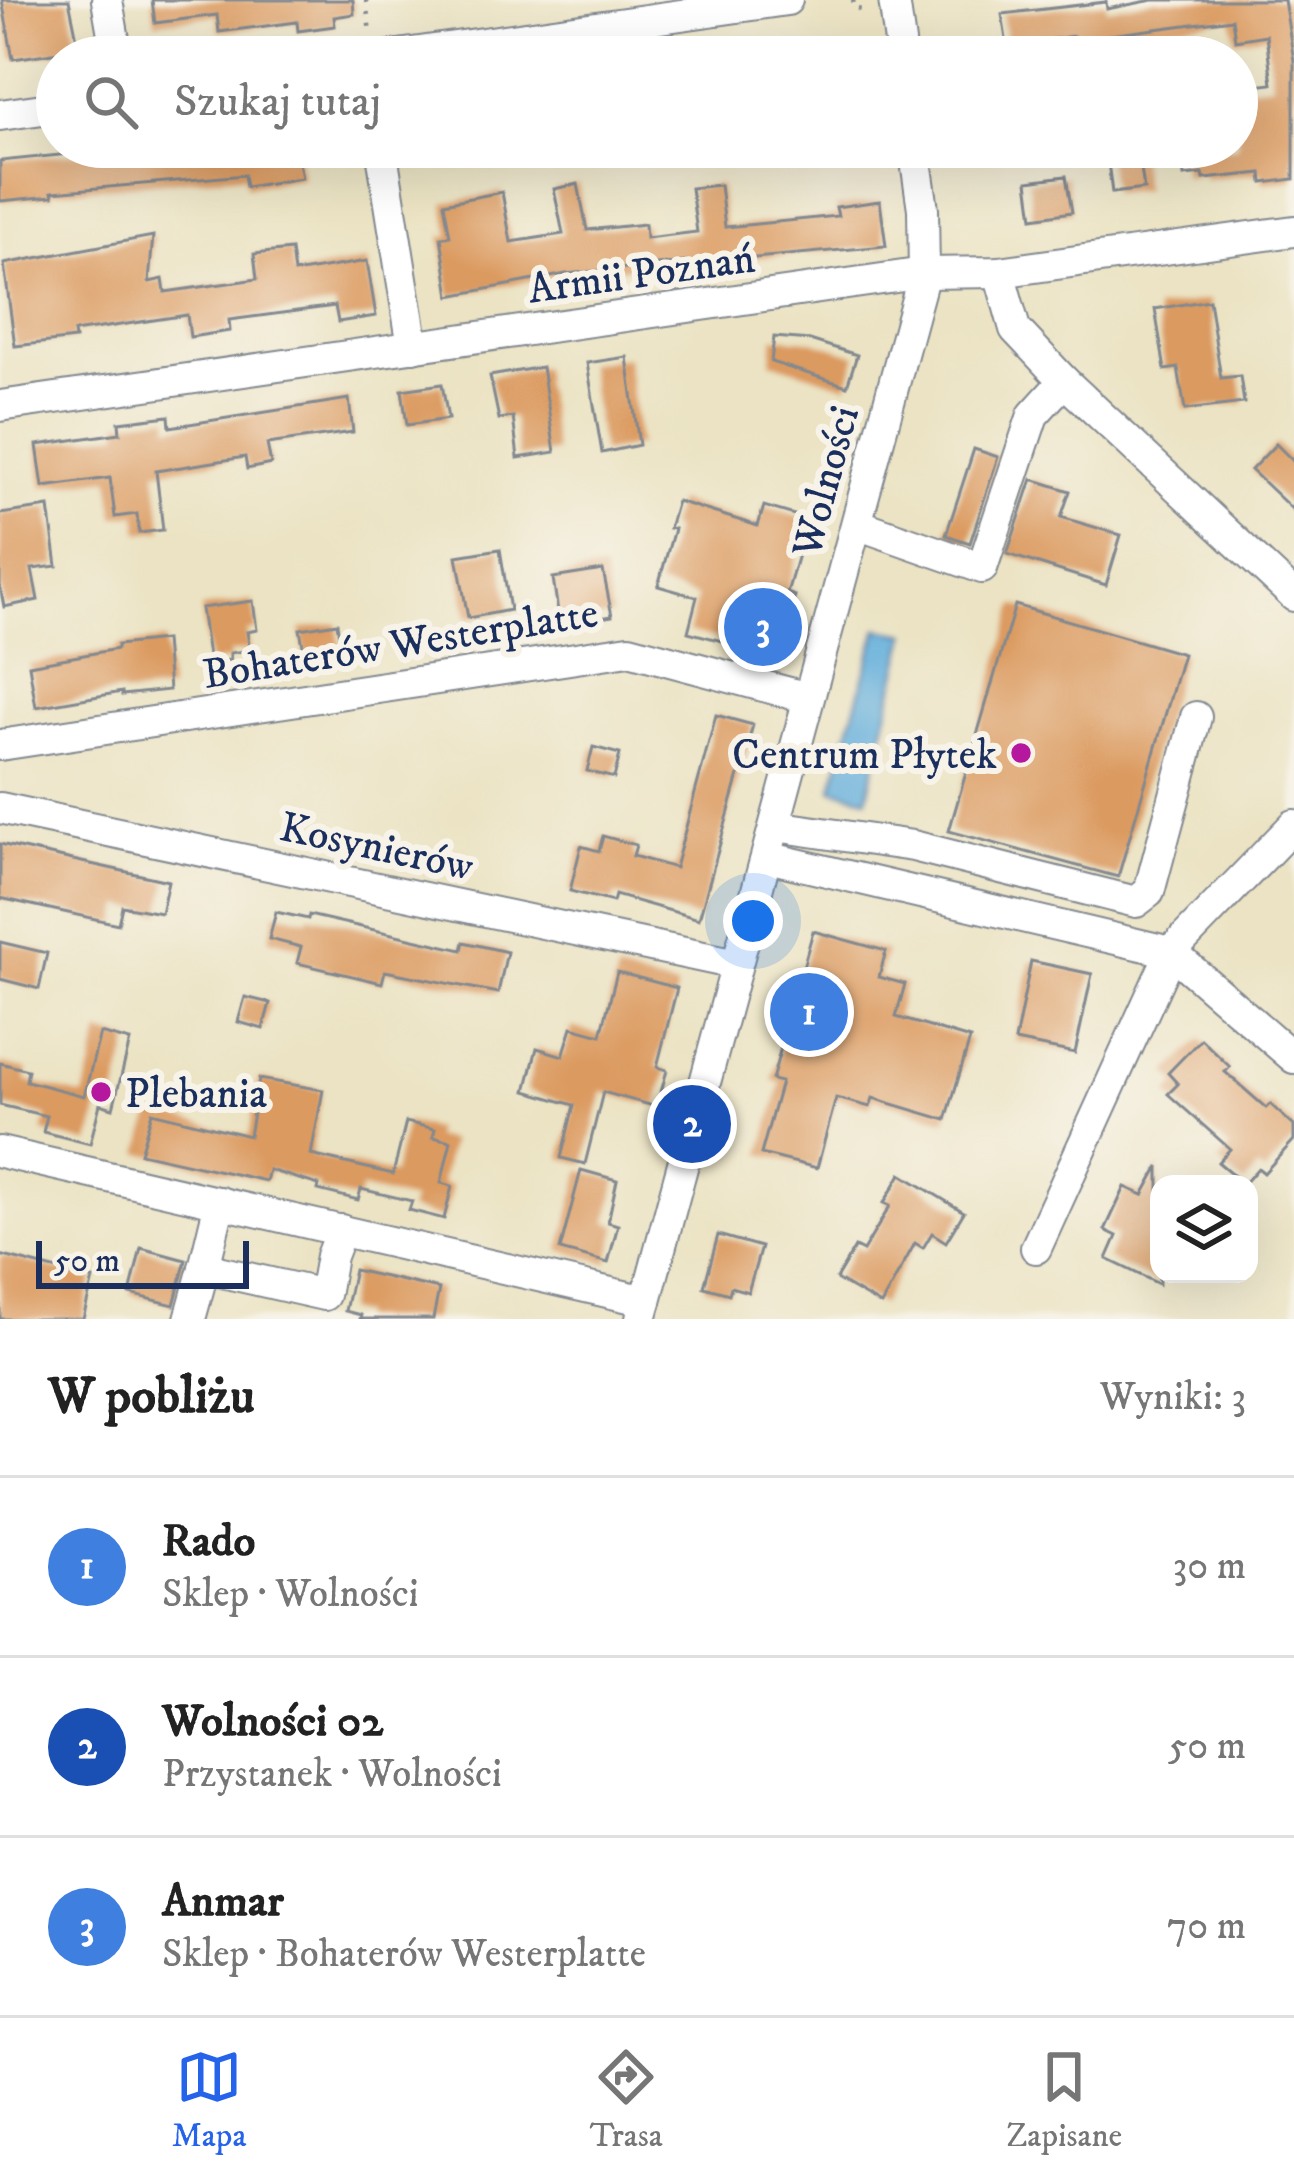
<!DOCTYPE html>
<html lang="pl">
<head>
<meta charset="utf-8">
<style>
  body { margin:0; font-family:"IM FELL DW Pica",serif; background:#f2f2f2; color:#222 }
  .controls { position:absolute; right:36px; bottom:36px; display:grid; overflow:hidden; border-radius:24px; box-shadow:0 12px 48px #0002 }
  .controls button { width:108px; height:108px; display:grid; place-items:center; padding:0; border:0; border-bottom:3px solid #e0e0e0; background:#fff; color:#222; font:60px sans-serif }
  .scale { position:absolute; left:36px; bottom:30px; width:213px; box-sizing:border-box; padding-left:12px; border:6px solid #1b2f5e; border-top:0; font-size:33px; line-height:42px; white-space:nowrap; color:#1b2f5e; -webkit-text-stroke:9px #f7f3e8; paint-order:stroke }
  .you { position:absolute; left:753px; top:921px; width:42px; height:42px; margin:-30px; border:9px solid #fff; border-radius:50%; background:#1a73e8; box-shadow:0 0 0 18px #1a73e833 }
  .badge { display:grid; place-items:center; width:78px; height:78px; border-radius:50%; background:#2563eb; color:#fff; font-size:39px; font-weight:700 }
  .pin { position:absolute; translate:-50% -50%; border:6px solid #fff; box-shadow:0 3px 12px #0006 }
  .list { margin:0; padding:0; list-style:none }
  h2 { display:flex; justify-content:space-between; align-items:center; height:156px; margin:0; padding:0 48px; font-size:51px }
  h2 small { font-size:39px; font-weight:400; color:#767676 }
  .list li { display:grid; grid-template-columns:78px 1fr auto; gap:36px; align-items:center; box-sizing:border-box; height:180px; padding:0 48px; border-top:3px solid #e0e0e0 }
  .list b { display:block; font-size:45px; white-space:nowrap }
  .list p { margin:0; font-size:39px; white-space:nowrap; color:#767676 }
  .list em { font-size:39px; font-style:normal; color:#767676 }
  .icon { flex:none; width:66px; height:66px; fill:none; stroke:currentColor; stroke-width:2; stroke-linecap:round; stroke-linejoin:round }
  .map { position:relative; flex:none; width:1294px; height:1319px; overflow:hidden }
  .search { position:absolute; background:#fff; box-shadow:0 12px 48px #0002; left:36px; right:36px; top:36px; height:132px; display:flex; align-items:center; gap:30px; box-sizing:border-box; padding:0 42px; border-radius:66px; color:#767676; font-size:45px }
  .sheet { height:696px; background:#fff }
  nav { display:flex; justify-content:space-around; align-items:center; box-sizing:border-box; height:168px; border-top:3px solid #e0e0e0; background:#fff; font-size:33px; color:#767676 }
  nav a { display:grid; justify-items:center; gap:6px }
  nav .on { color:#2563eb }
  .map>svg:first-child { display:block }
</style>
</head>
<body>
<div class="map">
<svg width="1294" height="1319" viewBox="0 0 1294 1319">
  <rect width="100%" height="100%" fill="#f7f3e8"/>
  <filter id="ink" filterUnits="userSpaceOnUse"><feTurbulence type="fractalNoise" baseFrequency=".00833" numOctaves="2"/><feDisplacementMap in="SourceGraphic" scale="24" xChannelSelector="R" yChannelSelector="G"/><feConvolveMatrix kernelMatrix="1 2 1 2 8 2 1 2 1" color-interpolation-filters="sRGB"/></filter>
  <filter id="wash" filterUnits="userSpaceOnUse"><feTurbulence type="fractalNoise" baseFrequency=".004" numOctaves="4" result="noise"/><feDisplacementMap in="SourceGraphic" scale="48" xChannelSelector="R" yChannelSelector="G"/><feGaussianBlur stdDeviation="2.7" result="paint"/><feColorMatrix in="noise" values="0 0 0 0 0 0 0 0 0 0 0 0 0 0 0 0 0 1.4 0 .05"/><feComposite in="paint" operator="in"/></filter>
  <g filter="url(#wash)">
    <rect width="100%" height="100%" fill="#ebe3c3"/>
    <path fill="#62aedb" stroke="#3e6e9c" stroke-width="3" d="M878 629 907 634 867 798 832 789Z"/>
    <g id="blocks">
      <g fill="#db9a5e">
        <path d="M2 0H69L79 49 13 59Z"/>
        <path d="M152 0H353L354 14 334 17 335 26 298 31 297 22 219 32 217 15 155 23Z"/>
        <path d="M1153 0H1284L1294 61V179L1263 183 1262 173 1204 179 1203 174 1184 176 1181 147H1237V88L1272 84 1266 35 1235 40 1232 19 1109 35 1110 42 1074 46 1073 36 1007 46 1002 14 1106 2 1107 9Z"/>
        <path d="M79 147H296L302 178 246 187 244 175 52 192 53 196 0 201V161L80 153Z"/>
        <path d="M1106 147H1138L1144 189 1112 193Z"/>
        <path d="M1066 176 1072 212 1033 218 1028 181Z"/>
        <path d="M578 184 587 230 645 224 646 238 697 232 691 188 720 185 725 227 838 216 836 207 880 201 886 246 732 260V265L689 270 688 262 566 274 450 296 441 237 450 236 444 203 502 192 511 242 563 234 554 189Z"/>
        <path d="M153 236 149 282 163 279 165 292 257 279 254 254 291 250 294 273 367 261 376 316 338 322 335 306 229 320 230 331 190 337 187 315 74 332 75 339 15 346 4 264Z"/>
        <path d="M1209 300 1221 378 1240 376 1244 403 1185 410 1178 368 1165 370 1155 309Z"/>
        <path d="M774 337 810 340 857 355 847 386 771 362Z"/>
        <path d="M627 357 639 445 602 453 587 363Z"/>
        <path d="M542 367 555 452 518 458 513 417 499 419 490 376Z"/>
        <path d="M442 384 448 419 407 425 402 390Z"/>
        <path d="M349 399 353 432 267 444 271 464 247 469 245 457 156 471 163 530 139 533 137 514 115 517 110 478 43 487 37 445 120 433 119 422 169 416 170 427Z"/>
        <path d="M1276 444 1294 462V511L1251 470Z"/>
        <path d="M974 449 998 457 970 543 946 535Z"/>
        <path d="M1032 479 1070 491 1061 517 1121 535 1106 585 1007 554Z"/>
        <path d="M677 501 758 526 764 506 808 519 787 593 795 596 779 656 688 632 697 597 658 586 674 529 669 528Z"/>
        <path d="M49 507 57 566 32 569 38 600 4 607 0 586V514Z"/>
        <path d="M500 549 510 610 468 618 457 556Z"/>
        <path d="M603 570 612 616 560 625 553 578Z"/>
        <path d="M253 601 257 630 247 632 250 650 230 653V660L209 663 201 608Z"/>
        <path d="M1015 605 1183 654 1118 877 949 831Z"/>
        <path d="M337 623 342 657 306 662 300 629Z"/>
        <path d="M165 640 169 690 122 695V692L36 707 29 665 117 649V645Z"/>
        <path d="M716 715 753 725 699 919 615 895 613 902 570 891 581 846 599 851 603 836 636 845 633 856 675 868Z"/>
        <path d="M593 747 620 754 614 778 587 771Z"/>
        <path d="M0 844 168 881 161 913 122 906 118 924 0 898Z"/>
        <path d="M276 912 308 919 309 915 462 950 464 942 507 952 498 993 385 971 382 983 297 963 301 947 269 939Z"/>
        <path d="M813 931 886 951 879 977 905 984 896 1017 970 1039 946 1120 873 1098 870 1107 836 1098 817 1168 761 1154 781 1082 772 1080Z"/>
        <path d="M0 942 47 953 39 989 0 979Z"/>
        <path d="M1031 961 1092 974 1075 1053 1015 1041Z"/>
        <path d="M617 972 677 988 657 1067 667 1070 657 1107 603 1092 585 1164 561 1158 574 1105 526 1091 537 1048 563 1056 572 1027 601 1035Z"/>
        <path d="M245 997 270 1003 263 1029 238 1022Z"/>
        <path d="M100 1033 130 1041 113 1108 100 1104 90 1144 43 1132 47 1116 0 1105V1063L28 1070 26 1081 84 1096Z"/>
        <path d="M1201 1039 1230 1067 1225 1072 1266 1108 1270 1104 1294 1126V1140L1264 1173 1258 1168 1244 1184 1218 1162 1230 1149 1168 1094 1178 1084 1168 1073Z"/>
        <path d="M259 1079 323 1090 311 1155 393 1174 406 1122 435 1129 433 1137 451 1141 441 1183 452 1186 444 1219 409 1210 412 1201 361 1189 358 1200 318 1190 319 1185 269 1170 266 1181 140 1153 152 1112 249 1136Z"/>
        <path d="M1159 1166V1284L1107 1259 1117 1236 1105 1230 1125 1187 1143 1195Z"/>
        <path d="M581 1170 617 1180 608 1222 618 1225 608 1263 560 1250Z"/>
        <path d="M901 1174 964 1212 946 1242 932 1233 923 1248 915 1243 881 1305 836 1279 855 1247 863 1251 890 1206 884 1203Z"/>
        <path d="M718 1235 761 1247 748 1292 731 1287 729 1294 704 1287Z"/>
        <path d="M141 1248 186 1260 174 1305 130 1294Z"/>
        <path d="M0 1255 93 1279 83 1319H0Z"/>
        <path d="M354 1270 439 1289 433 1319H360L361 1315 345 1311Z"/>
      </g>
    </g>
  </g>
  <g filter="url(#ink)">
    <use href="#blocks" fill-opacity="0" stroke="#838990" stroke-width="3"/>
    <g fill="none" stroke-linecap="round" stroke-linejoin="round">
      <g stroke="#838990" stroke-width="34">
        <g id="minor">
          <path d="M107 0 117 57"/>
          <path d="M894 0 902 57"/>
          <path d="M384 57 787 0"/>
          <path d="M0 115 57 107"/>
          <path d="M381 147 413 347"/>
          <path d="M999 272 1015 329 1064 381 1294 596"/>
          <path d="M0 406 924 273 999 272 1294 231"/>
          <path d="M857 524 982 568 1033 415 1064 381"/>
          <path d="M0 745 629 650 808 698"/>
          <path d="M0 808 736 964"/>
          <path d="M775 826 913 846 1136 902 1149 892 1196 717"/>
          <path d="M767 857 1171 952 1294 1058"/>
          <path d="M0 1152 646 1301"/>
          <path d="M1036 1248 1171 952 1294 825"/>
          <path d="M204 1268 220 1202"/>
          <path d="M190 1319 204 1268 324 1295 331 1256 341 1230"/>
          <path d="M641 1319 924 273 923 209 914 147"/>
        </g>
      </g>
      <g stroke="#838990" stroke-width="4.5" stroke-dasharray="3 9" stroke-linecap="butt">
        <path d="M366 0 370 33"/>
        <path d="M853 0 855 9 864 10"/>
      </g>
      <use href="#minor" stroke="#fff" stroke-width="30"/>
    </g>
  </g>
  <g fill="#b5179e" stroke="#f7f3e8" stroke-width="4.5">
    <circle cx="1021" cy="753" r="12"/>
    <circle cx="101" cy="1092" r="12"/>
  </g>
  <g text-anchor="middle" stroke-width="12" stroke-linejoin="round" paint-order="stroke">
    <g font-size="42" fill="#1b2f5e" stroke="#f7f3e8">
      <text transform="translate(641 272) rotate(-8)" y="15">Armii Poznań</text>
      <text transform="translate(824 481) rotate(-75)" y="15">Wolności</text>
      <text transform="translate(400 642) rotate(-9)" y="15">Bohaterów Westerplatte</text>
      <text transform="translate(377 845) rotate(12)" y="15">Kosynierów</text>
    </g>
    <g font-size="42" fill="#1b2f5e" stroke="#f7f3e8" text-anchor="end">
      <text x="997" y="768">Centrum Płytek</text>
      <text x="125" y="1107" text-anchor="start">Plebania</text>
    </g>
  </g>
</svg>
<div class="controls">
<button><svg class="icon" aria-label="layers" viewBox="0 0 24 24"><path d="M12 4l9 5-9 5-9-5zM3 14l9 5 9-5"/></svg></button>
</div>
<div class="scale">50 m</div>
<div class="you"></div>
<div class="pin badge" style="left:809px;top:1012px;background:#3f7fe0">1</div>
<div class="pin badge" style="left:692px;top:1124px;background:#1a4fb4">2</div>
<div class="pin badge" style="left:763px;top:627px;background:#3f7fe0">3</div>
<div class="search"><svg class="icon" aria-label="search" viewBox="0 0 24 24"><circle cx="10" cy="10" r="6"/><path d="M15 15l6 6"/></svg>Szukaj tutaj</div>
</div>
<section class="sheet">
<h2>W pobliżu<small>Wyniki: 3</small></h2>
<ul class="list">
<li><span class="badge" style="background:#3f7fe0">1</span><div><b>Rado</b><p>Sklep · Wolności</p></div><em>30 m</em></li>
<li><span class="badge" style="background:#1a4fb4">2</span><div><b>Wolności 02</b><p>Przystanek · Wolności</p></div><em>50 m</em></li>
<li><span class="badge" style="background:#3f7fe0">3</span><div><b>Anmar</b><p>Sklep · Bohaterów Westerplatte</p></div><em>70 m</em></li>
</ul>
</section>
<nav>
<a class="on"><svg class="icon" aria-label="map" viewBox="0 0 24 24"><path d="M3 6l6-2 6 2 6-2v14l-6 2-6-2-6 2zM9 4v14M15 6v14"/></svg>Mapa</a>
<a><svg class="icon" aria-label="directions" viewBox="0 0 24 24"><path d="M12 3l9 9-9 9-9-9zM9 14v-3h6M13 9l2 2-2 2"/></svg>Trasa</a>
<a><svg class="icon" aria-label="saved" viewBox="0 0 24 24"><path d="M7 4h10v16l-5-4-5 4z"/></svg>Zapisane</a>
</nav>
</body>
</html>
